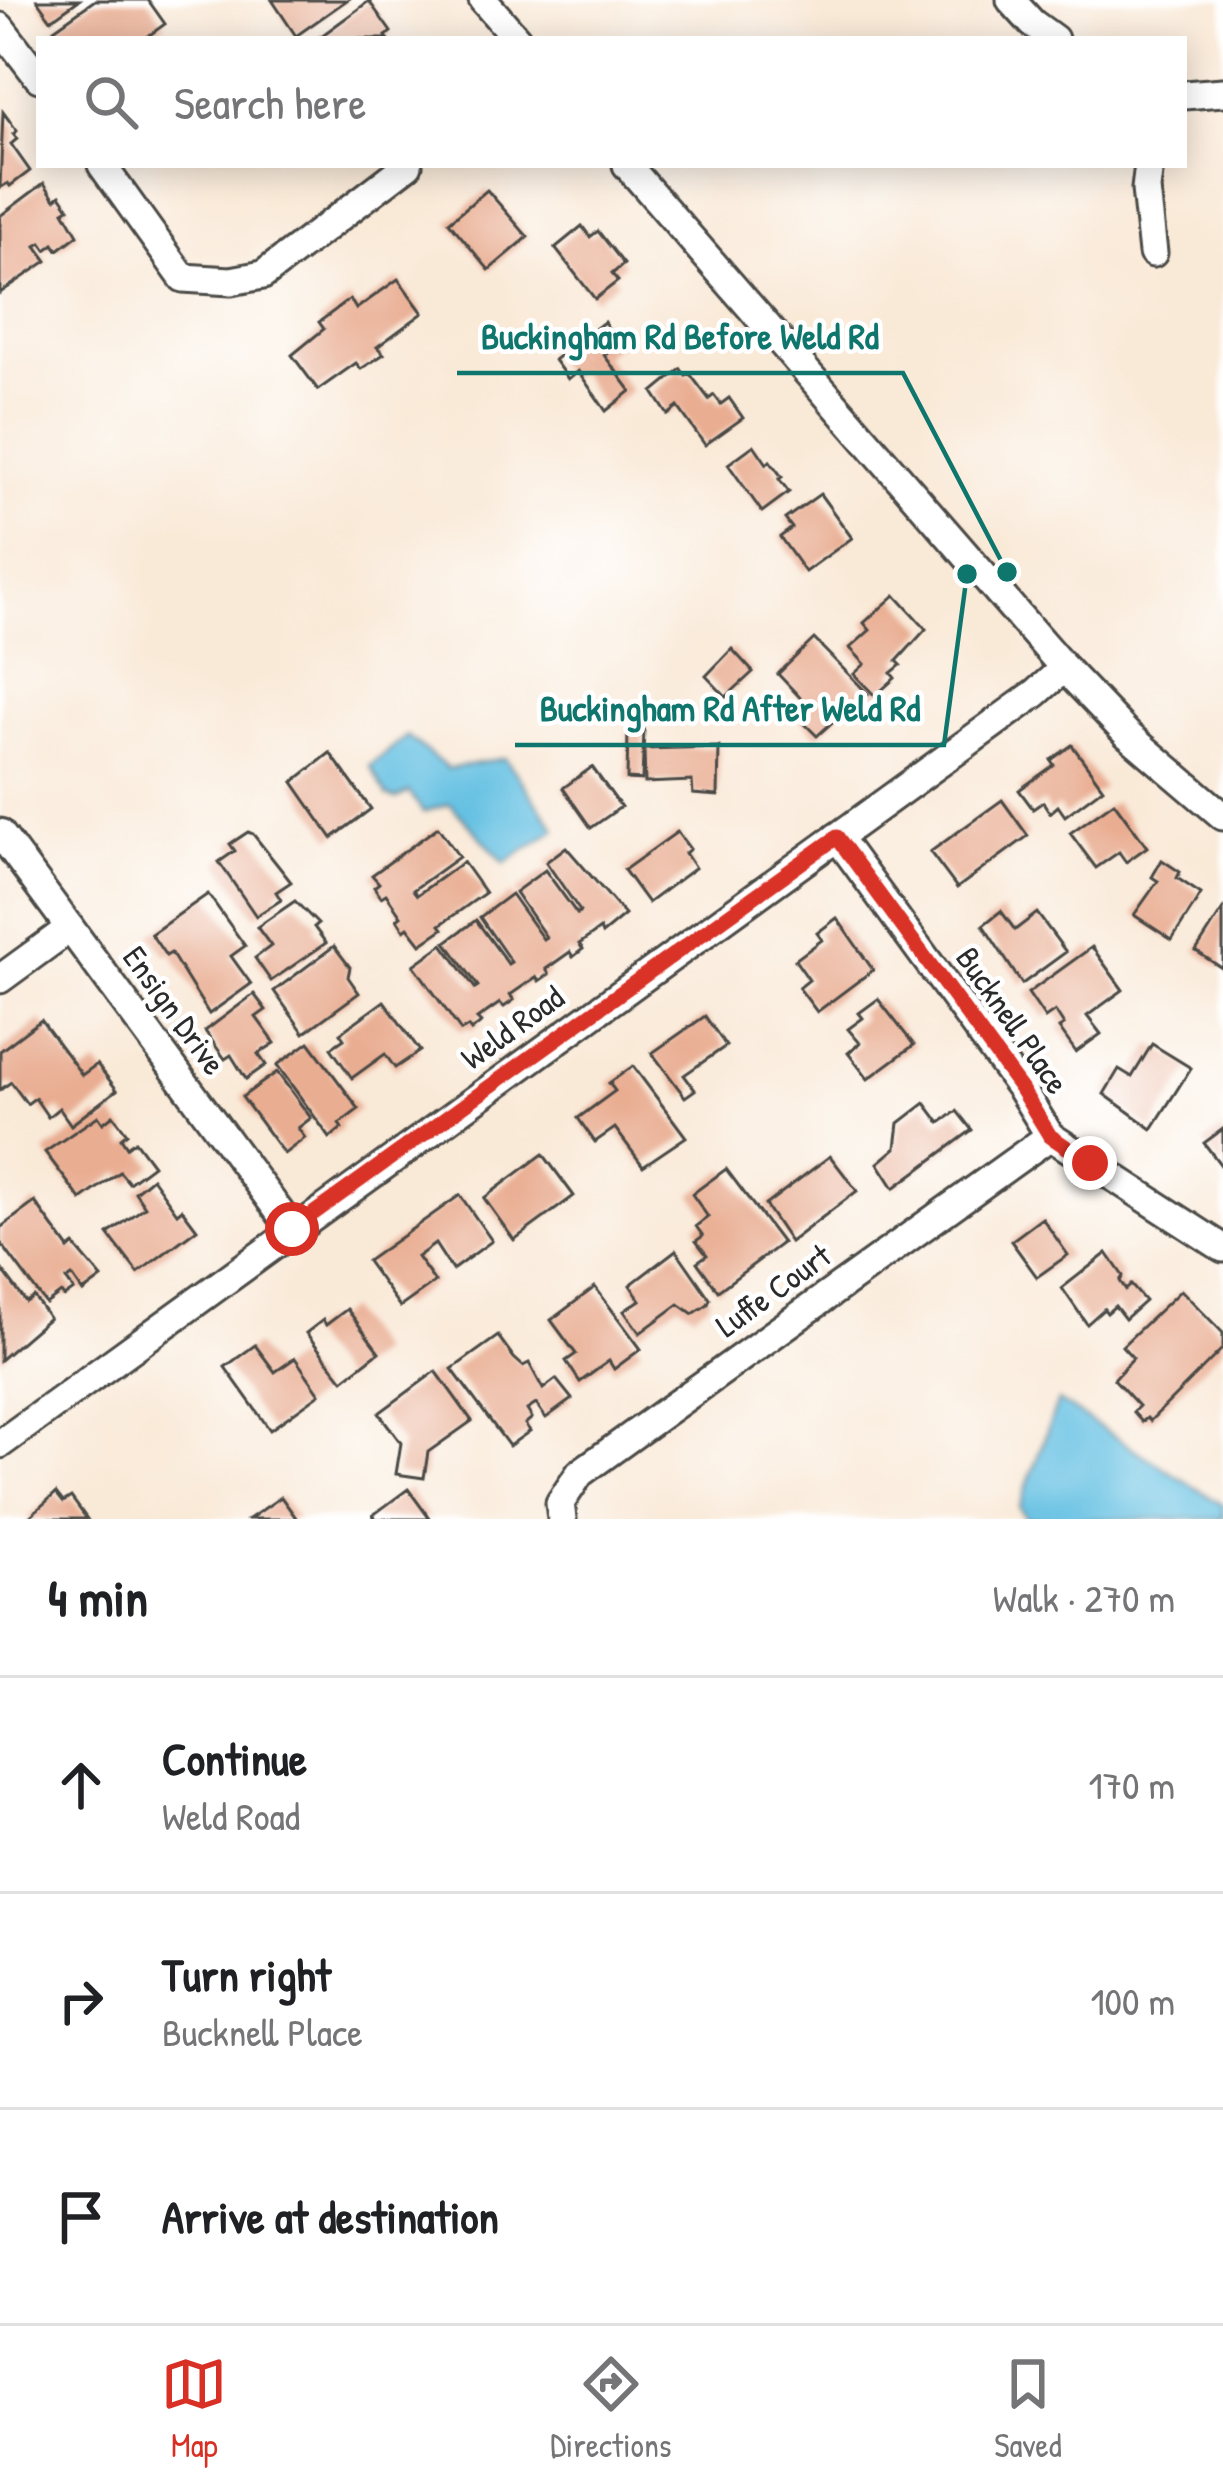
<!DOCTYPE html>
<html lang="en">
<head>
<meta charset="utf-8">
<style>
  body { margin:0; font-family:"Patrick Hand",sans-serif; background:#f2f2f2; color:#202124 }
  .stop { position:absolute; width:36px; height:36px; margin:-27px; border:9px solid #d93025; border-radius:50%; background:#fff }
  .stop.end { background:#d93025; border-color:#fff; box-shadow:0 3px 12px #0008 }
  .list { margin:0; padding:0; list-style:none }
  h2 { display:flex; justify-content:space-between; align-items:center; height:156px; margin:0; padding:0 48px; font-size:51px }
  h2 small { font-size:39px; font-weight:400; color:#757577 }
  .list li { display:grid; grid-template-columns:78px 1fr auto; gap:36px; align-items:center; box-sizing:border-box; height:216px; padding:0 48px; border-top:3px solid #e0e0e0 }
  .list b { display:block; font-size:45px; white-space:nowrap }
  .list p { margin:0; font-size:39px; white-space:nowrap; color:#757577 }
  .list em { font-size:39px; font-style:normal; color:#757577 }
  .icon { flex:none; width:66px; height:66px; fill:none; stroke:currentColor; stroke-width:2; stroke-linecap:round; stroke-linejoin:round }
  .map { position:relative; flex:none; width:1223px; height:1519px; overflow:hidden }
  .search { position:absolute; background:#fff; box-shadow:0 6px 30px #0003; left:36px; right:36px; top:36px; height:132px; display:flex; align-items:center; gap:30px; box-sizing:border-box; padding:0 42px; border-radius:0px; color:#757577; font-size:45px }
  .sheet { height:804px; background:#fff }
  nav { display:flex; justify-content:space-around; align-items:center; box-sizing:border-box; height:168px; border-top:3px solid #e0e0e0; background:#fff; font-size:33px; color:#757577 }
  nav a { display:grid; justify-items:center; gap:6px }
  nav .on { color:#d93025 }
  .map>svg:first-child { display:block }
</style>
</head>
<body>
<div class="map">
<svg width="1223" height="1519" viewBox="0 0 1223 1519">
  <rect width="100%" height="100%" fill="#fff"/>
  <filter id="ink" filterUnits="userSpaceOnUse"><feTurbulence type="fractalNoise" baseFrequency=".00833" numOctaves="2"/><feDisplacementMap in="SourceGraphic" scale="24" xChannelSelector="R" yChannelSelector="G"/><feConvolveMatrix kernelMatrix="1 2 1 2 8 2 1 2 1" color-interpolation-filters="sRGB"/></filter>
  <filter id="wash" filterUnits="userSpaceOnUse"><feTurbulence type="fractalNoise" baseFrequency=".004" numOctaves="4" result="noise"/><feDisplacementMap in="SourceGraphic" scale="48" xChannelSelector="R" yChannelSelector="G"/><feGaussianBlur stdDeviation="2.7" result="paint"/><feColorMatrix in="noise" values="0 0 0 0 0 0 0 0 0 0 0 0 0 0 0 0 0 1.4 0 .05"/><feComposite in="paint" operator="in"/></filter>
  <g filter="url(#wash)">
    <rect width="100%" height="100%" fill="#f9e9d7"/>
    <g fill="#64c0e2" stroke="#487686" stroke-width="3">
      <path d="M407 736 448 769 505 758 556 829 505 863 450 804 423 812 409 792 396 799 387 796 370 766Z"/>
      <path d="M1058 1401 1223 1505V1519H1027L1019 1508Z"/>
    </g>
    <g id="blocks">
      <g fill="#e9ad92">
        <path d="M37 0H79L51 20Z"/>
        <path d="M95 0H148L165 24 144 39H62L54 29Z"/>
        <path d="M272 0H347L296 36Z"/>
        <path d="M369 1 391 32 386 36 388 39H317Z"/>
        <path d="M3 112 17 131 13 134 17 139 11 144 30 171 10 186 8 183 0 188Z"/>
        <path d="M44 183 55 199 60 195 69 208 64 211 78 235 58 250 54 244 46 250 41 243 36 246 47 261 0 293V216Z"/>
        <path d="M487 190 528 237 489 270 449 222Z"/>
        <path d="M582 226 590 237 598 231 624 264 612 274 618 281 595 299 555 248Z"/>
        <path d="M398 279 423 313 377 347 384 354 361 369 356 363 318 390 292 355 324 329 319 322 350 299 356 309Z"/>
        <path d="M604 322 619 343 604 355 631 391 606 411 578 371 568 379 554 360Z"/>
        <path d="M681 369 686 376 690 374 709 399 714 395 721 404 729 398 743 418 705 445 678 407 668 415 653 392Z"/>
        <path d="M754 445 767 464 770 461 782 477 779 479 789 492 762 512 728 464Z"/>
        <path d="M820 494 852 538 805 572 780 537 792 528 785 519Z"/>
        <path d="M895 595 926 629 897 661 901 665 891 673 895 678 875 696 854 674 865 664 850 648 870 630 864 623Z"/>
        <path d="M814 639 868 694 851 711 843 703 834 712 838 717 817 736 796 715 807 705 778 674Z"/>
        <path d="M732 649 753 672 726 697 706 676Z"/>
        <path d="M628 729 644 730 642 780 627 779Z"/>
        <path d="M1072 745 1103 788 1065 816 1058 806 1050 813 1043 802 1033 809 1019 790 1054 765 1051 760Z"/>
        <path d="M719 747 718 796 693 794 692 781 645 783 644 749Z"/>
        <path d="M330 753 371 809 332 838 293 782Z"/>
        <path d="M592 767 621 807 591 828 563 788Z"/>
        <path d="M1002 800 1028 836 957 888 930 852Z"/>
        <path d="M1114 802 1147 847 1126 862 1119 852 1096 868 1070 833Z"/>
        <path d="M438 827 459 857 413 890 417 895 463 862 485 893 440 925 443 929 421 944 408 927 404 930 397 919 401 916 386 894 381 897 374 887 379 883 372 875Z"/>
        <path d="M248 832 253 834 291 882 276 892 281 900 256 916 219 862 235 851 230 844Z"/>
        <path d="M677 832 690 849 685 853 695 868 648 903 624 870Z"/>
        <path d="M566 847 625 915 602 934 600 929 579 944 583 949 573 957 570 952 546 969 549 974 539 981 536 977 510 995 514 1000 504 1007 500 1003 477 1019 481 1023 471 1031 468 1027 461 1031 414 965 443 944 475 988 478 986 446 942 476 920 508 964 511 962 480 917 511 894 543 939 546 937 515 892 545 870 577 914 580 911 546 862Z"/>
        <path d="M1162 860 1180 872 1177 878 1201 894 1172 940 1134 915 1158 881 1152 877Z"/>
        <path d="M208 894 245 946 231 956 251 984 209 1014 171 953 166 956 151 934Z"/>
        <path d="M295 901 318 924 314 927 326 943 271 981 255 958 271 946 257 927Z"/>
        <path d="M1223 909V969L1196 951Z"/>
        <path d="M1001 911 1015 930 1037 913 1066 952 1022 984 983 925Z"/>
        <path d="M837 918 873 970 817 1012 799 988 809 980 795 960 822 940 817 933Z"/>
        <path d="M334 946 350 967 348 977 359 993 304 1033 274 991Z"/>
        <path d="M1092 947 1123 990 1087 1016 1101 1034 1076 1052 1059 1028 1064 1025 1055 1011 1045 1018 1028 993Z"/>
        <path d="M254 994 266 1010 256 1017 275 1043 258 1054 266 1065 246 1079 231 1055 225 1059 205 1031Z"/>
        <path d="M878 999 914 1045 868 1079 848 1053 860 1043 848 1029 863 1018 859 1013Z"/>
        <path d="M384 1001 420 1051 395 1068 385 1054 352 1078 331 1048 344 1039 340 1033Z"/>
        <path d="M705 1016 726 1046 684 1075 695 1090 685 1097 652 1053Z"/>
        <path d="M41 1020 82 1075 97 1064 117 1090 71 1125 59 1108 48 1117 35 1098 27 1104 11 1082 0 1090V1051Z"/>
        <path d="M309 1042 359 1109 339 1124 342 1128 330 1138 277 1065Z"/>
        <path d="M1152 1044 1191 1068 1152 1129 1104 1094 1119 1069 1132 1077Z"/>
        <path d="M633 1066 686 1137 643 1166 615 1128 595 1142 578 1118 615 1091 609 1083Z"/>
        <path d="M277 1072 311 1118 298 1128 305 1138 284 1154 242 1097Z"/>
        <path d="M925 1103 940 1123 957 1111 972 1130 894 1188 878 1163 896 1148 899 1123Z"/>
        <path d="M113 1115 127 1133 121 1138 127 1147 135 1141 153 1165 129 1183 120 1172 81 1200 45 1152 98 1116 103 1123Z"/>
        <path d="M1223 1129V1168L1204 1143Z"/>
        <path d="M543 1154 574 1196 514 1240 484 1198Z"/>
        <path d="M830 1156 857 1191 790 1242 765 1205Z"/>
        <path d="M726 1169 782 1243 718 1291 697 1262 707 1255 696 1241 703 1236 696 1226 708 1217 692 1194Z"/>
        <path d="M152 1178 177 1213 182 1209 197 1229 138 1273 108 1234 145 1207 135 1192Z"/>
        <path d="M460 1195 492 1241 452 1270 435 1244 417 1257 435 1282 400 1307 367 1261Z"/>
        <path d="M35 1202 69 1249 74 1245 102 1278 83 1292 72 1276 66 1280 74 1290 64 1297 61 1293 46 1304 0 1242V1228Z"/>
        <path d="M1042 1218 1068 1255 1037 1277 1011 1241Z"/>
        <path d="M676 1250 710 1299 708 1304 693 1314 679 1304 640 1333 624 1311 640 1300 630 1285Z"/>
        <path d="M1107 1253 1123 1276 1120 1281 1126 1290 1131 1285 1145 1301 1125 1319 1115 1306 1107 1313 1104 1309 1087 1324 1062 1288Z"/>
        <path d="M0 1267 26 1302 34 1297 49 1318 0 1360Z"/>
        <path d="M595 1287 641 1349 614 1369 609 1361 580 1382 566 1361 576 1354 551 1320Z"/>
        <path d="M1181 1290 1223 1333V1348L1150 1421 1147 1418 1142 1422 1133 1412 1139 1406 1114 1379 1133 1358 1122 1346Z"/>
        <path d="M347 1309 379 1352 343 1380 306 1333 323 1320 326 1325Z"/>
        <path d="M498 1336 514 1358 523 1366 529 1363 543 1389 556 1379 572 1399 546 1418 536 1404 527 1410 532 1418 525 1424 530 1431 509 1446 452 1369Z"/>
        <path d="M255 1345 275 1372 295 1358 320 1394 270 1430 225 1367Z"/>
        <path d="M436 1371 472 1421 428 1452 424 1478 396 1474 401 1443 379 1413Z"/>
        <path d="M408 1489 430 1519H376L373 1515Z"/>
        <path d="M56 1493 63 1502 71 1497 87 1519H27Z"/>
        <path d="M281 1497 297 1519H249Z"/>
      </g>
    </g>
  </g>
  <g filter="url(#ink)">
    <use href="#blocks" fill-opacity="0" stroke="#4a4845" stroke-width="3"/>
    <g fill="none" stroke-linecap="round" stroke-linejoin="round">
      <g stroke="#4a4845" stroke-width="33">
        <g id="minor">
          <path d="M483 0 517 39"/>
          <path d="M1011 0 1032 23 1054 39"/>
          <path d="M0 27 39 78"/>
          <path d="M1184 95 1223 92"/>
          <path d="M102 165 183 278 231 281 263 275 408 165"/>
          <path d="M627 165 1064 668 1128 735 1223 816"/>
          <path d="M1149 165 1146 189 1153 253"/>
          <path d="M0 833 292 1229"/>
          <path d="M837 837 1021 1089 1050 1136 1223 1248"/>
          <path d="M0 979 70 928"/>
          <path d="M0 1444 1036 693 1064 668"/>
          <path d="M562 1519 560 1503 580 1473 1050 1136"/>
        </g>
      </g>
      <use href="#minor" stroke="#fff" stroke-width="27"/>
    </g>
  </g>
  <g fill="none" stroke-linecap="round" stroke-linejoin="round" filter="url(#ink)">
    <path stroke="#d93025" stroke-width="15" d="M292 1229 837 837 1021 1089 1050 1136 1090 1163"/>
  </g>
  <g text-anchor="middle" stroke-width="9" stroke-linejoin="round" paint-order="stroke">
    <g font-size="33" fill="#2b2b2b" stroke="#fff">
      <text transform="translate(175 1010) rotate(54)" y="12">Ensign Drive</text>
      <text transform="translate(1013 1020) rotate(55)" y="12">Bucknell Place</text>
      <text transform="translate(512 1027) rotate(-36)" y="12">Weld Road</text>
      <text transform="translate(773 1290) rotate(-36)" y="12">Luffe Court</text>
    </g>
  </g>
  <path fill="none" stroke="#0f766e" stroke-width="4.5" d="M1007 572L903 373H457M967 574L944 745H515"/>
  <g fill="#0f766e" stroke="#fff" stroke-width="4.5">
    <circle cx="1007" cy="572" r="12"/>
    <circle cx="967" cy="574" r="12"/>
  </g>
  <g font-size="36" text-anchor="middle" font-weight="bold" fill="#0f766e" stroke="#fff" stroke-width="9" stroke-linejoin="round" paint-order="stroke">
    <text x="680" y="349">Buckingham Rd Before Weld Rd</text>
    <text x="730" y="721">Buckingham Rd After Weld Rd</text>
  </g>
</svg>
<div class="stop" style="left:292px;top:1229px"></div>
<div class="stop end" style="left:1090px;top:1163px"></div>
<div class="search"><svg class="icon" aria-label="search" viewBox="0 0 24 24"><circle cx="10" cy="10" r="6"/><path d="M15 15l6 6"/></svg>Search here</div>
</div>
<section class="sheet">
<h2>4 min<small>Walk · 270 m</small></h2>
<ul class="list">
<li><svg class="icon" aria-label="ahead" viewBox="0 0 24 24"><path d="M12 20V5M6 11l6-6 6 6"/></svg><div><b>Continue</b><p>Weld Road</p></div><em>170 m</em></li>
<li><svg class="icon" aria-label="right" viewBox="0 0 24 24"><path d="M7 20v-9h11M14 6l5 5-5 5"/></svg><div><b>Turn right</b><p>Bucknell Place</p></div><em>100 m</em></li>
<li><svg class="icon" aria-label="arrive" viewBox="0 0 24 24"><path d="M6 21V4h12l-3 4 3 4H6"/></svg><div><b>Arrive at destination</b></div></li>
</ul>
</section>
<nav>
<a class="on"><svg class="icon" aria-label="map" viewBox="0 0 24 24"><path d="M3 6l6-2 6 2 6-2v14l-6 2-6-2-6 2zM9 4v14M15 6v14"/></svg>Map</a>
<a><svg class="icon" aria-label="directions" viewBox="0 0 24 24"><path d="M12 3l9 9-9 9-9-9zM9 14v-3h6M13 9l2 2-2 2"/></svg>Directions</a>
<a><svg class="icon" aria-label="saved" viewBox="0 0 24 24"><path d="M7 4h10v16l-5-4-5 4z"/></svg>Saved</a>
</nav>
</body>
</html>
